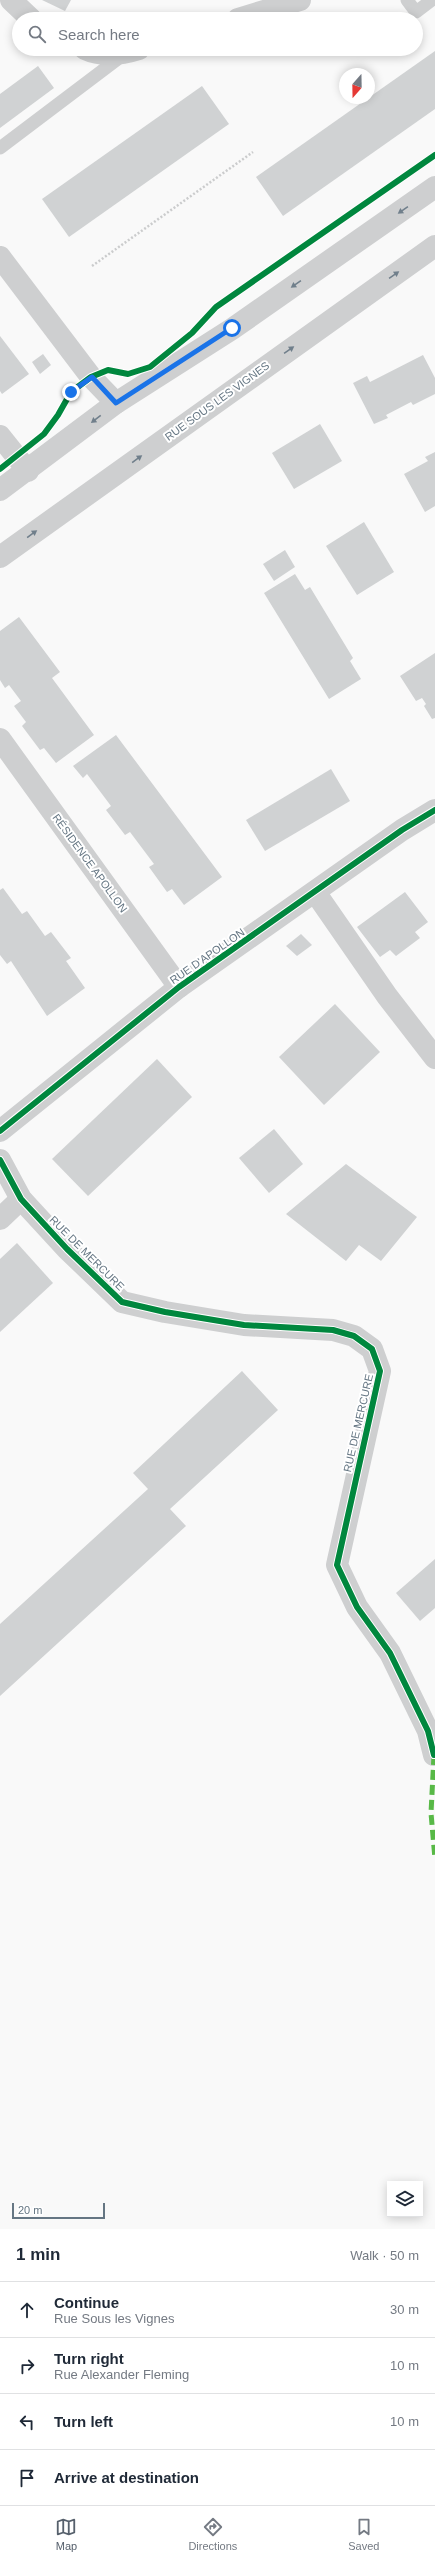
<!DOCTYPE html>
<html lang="en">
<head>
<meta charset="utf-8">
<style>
  body { margin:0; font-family:Helvetica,sans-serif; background:#f2f2f3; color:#1f2937 }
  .controls { position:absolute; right:12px; bottom:12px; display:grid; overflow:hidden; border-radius:0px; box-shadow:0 2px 10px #0003 }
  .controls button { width:36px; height:36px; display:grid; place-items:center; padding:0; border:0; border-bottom:1px solid #e0e1e3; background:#fff; color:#1f2937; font:20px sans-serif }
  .compass { position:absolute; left:339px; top:68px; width:36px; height:36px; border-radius:50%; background:#fff; box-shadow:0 2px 10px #0003; rotate:200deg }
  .scale { position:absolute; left:12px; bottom:10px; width:93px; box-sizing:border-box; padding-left:4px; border:2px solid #657683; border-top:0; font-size:11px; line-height:14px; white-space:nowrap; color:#657683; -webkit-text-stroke:3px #fff; paint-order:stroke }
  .stop { position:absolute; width:12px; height:12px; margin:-9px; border:3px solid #1a73e8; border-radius:50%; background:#fff }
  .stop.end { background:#1a73e8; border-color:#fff; box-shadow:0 1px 4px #0008 }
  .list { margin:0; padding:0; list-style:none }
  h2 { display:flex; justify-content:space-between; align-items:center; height:52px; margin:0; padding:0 16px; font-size:17px }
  h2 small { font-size:13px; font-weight:400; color:#747a83 }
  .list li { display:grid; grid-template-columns:26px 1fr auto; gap:12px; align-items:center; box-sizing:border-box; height:56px; padding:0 16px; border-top:1px solid #e0e1e3 }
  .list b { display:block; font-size:15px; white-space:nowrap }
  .list p { margin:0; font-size:13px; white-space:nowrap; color:#747a83 }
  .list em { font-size:13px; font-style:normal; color:#747a83 }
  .icon { flex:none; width:22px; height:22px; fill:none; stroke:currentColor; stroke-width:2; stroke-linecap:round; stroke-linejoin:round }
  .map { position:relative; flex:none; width:435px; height:2229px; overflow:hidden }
  .search { position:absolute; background:#fff; box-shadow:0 2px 10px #0003; left:12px; right:12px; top:12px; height:44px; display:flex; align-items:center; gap:10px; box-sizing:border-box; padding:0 14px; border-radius:22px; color:#747a83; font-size:15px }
  .sheet { height:276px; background:#fff }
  nav { display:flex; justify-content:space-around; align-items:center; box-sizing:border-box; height:56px; border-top:1px solid #e0e1e3; background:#fff; font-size:11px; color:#747a83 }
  nav a { display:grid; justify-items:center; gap:2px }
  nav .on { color:#56606c }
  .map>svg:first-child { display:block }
</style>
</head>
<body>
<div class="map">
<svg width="435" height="2229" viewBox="0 0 435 2229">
  <rect width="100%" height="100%" fill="#f9f9f9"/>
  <g fill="#d0d2d3">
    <path d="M42 0H71L65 11Z"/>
    <path d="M435 51V109L283 216 256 177Z"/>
    <path d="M38 66 54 88 0 128V94Z"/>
    <path d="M202 86 229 124 69 237 42 199Z"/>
    <path d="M0 336 29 374 2 394 0 391Z"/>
    <path d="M43 354 51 365 40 374 32 362Z"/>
    <path d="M423 355 435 378V394L413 405 411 402 386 415 388 418 374 424 353 383 367 376 370 382Z"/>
    <path d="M320 424 342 461 294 489 272 453Z"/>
    <path d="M435 452V506L425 512 404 474 428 461 425 457Z"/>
    <path d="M364 522 394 572 357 595 326 546Z"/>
    <path d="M285 550 295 567 274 581 263 564Z"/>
    <path d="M295 574 305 590 310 587 353 658 350 661 361 679 329 699 264 593Z"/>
    <path d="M19 617 60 672 52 678 94 735 56 763 44 748 40 750 22 726 26 722 14 706 21 701 9 685 5 688 0 680V631Z"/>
    <path d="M435 653V718L432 719 424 706 426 704 422 698 416 701 400 676Z"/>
    <path d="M116 735 222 877 184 905 172 889 167 892 149 867 154 864 130 832 125 835 106 810 111 806 87 774 83 778 73 766Z"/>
    <path d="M331 769 350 801 265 851 246 820Z"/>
    <path d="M3 888 22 914 27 911 45 936 51 932 71 958 66 961 85 988 47 1016 11 961 7 964 0 955V890Z"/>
    <path d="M405 892 428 922 415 932 420 938 396 956 390 950 380 957 357 927Z"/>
    <path d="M301 934 312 945 297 956 286 946Z"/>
    <path d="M335 1004 380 1052 324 1105 279 1057Z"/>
    <path d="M157 1059 192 1097 88 1196 52 1159Z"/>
    <path d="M274 1129 303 1164 269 1193 239 1158Z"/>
    <path d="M346 1164 417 1217 381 1261 359 1245 346 1261 286 1214Z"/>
    <path d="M17 1243 53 1283 0 1332V1259Z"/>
    <path d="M242 1371 278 1410 170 1509 186 1526 0 1696V1624L148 1489 133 1473Z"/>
    <path d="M435 1559V1608L420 1621 396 1593Z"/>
  </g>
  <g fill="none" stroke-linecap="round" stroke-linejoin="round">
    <path stroke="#cbcccd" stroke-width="2.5" stroke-dasharray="2 2" stroke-linecap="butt" d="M92 266 253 152"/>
    <g stroke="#cecfd0" stroke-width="13">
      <path d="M407 0 416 12 432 0"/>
      <path d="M0 148 123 55"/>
    </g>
    <g stroke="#cecfd0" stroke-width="22">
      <path d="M11 0 31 19"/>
      <path d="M238 19 300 0"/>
      <path d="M85 49C102 57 120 55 139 49"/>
      <path d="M0 257 91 377 116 403"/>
      <path d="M0 436 28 471"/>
      <path d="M0 739 179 987"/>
      <path d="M315 892 387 996 435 1058"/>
      <path d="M0 1131 179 987 402 830 435 810"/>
      <path d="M0 1160 21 1199 67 1249 122 1302 165 1312 244 1325 333 1330 354 1336 372 1349 380 1371 337 1565 357 1607 390 1653 428 1731 434 1755"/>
      <path d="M0 1219 21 1199"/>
    </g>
    <g stroke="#cecfd0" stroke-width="22">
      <path d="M0 490 116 403 232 329 435 187"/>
      <path d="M0 557 435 246"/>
    </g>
    <path stroke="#58b947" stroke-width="5" stroke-dasharray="10 5" stroke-linecap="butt" d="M434 1755 431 1813 435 1859"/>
    <g stroke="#fff" stroke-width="8">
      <g id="cycleway">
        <path d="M0 469 44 434 58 415 71 392 91 377 108 370 128 374 150 367 192 333 216 307 435 155"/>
        <path d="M0 1131 179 987 402 830 435 810"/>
        <path d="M0 1160 21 1199 67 1249 122 1302 165 1312 244 1325 333 1330 354 1336 372 1349 380 1371 337 1565 357 1607 390 1653 428 1731 434 1755"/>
      </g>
    </g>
    <use href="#cycleway" stroke="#00873e" stroke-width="6"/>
  </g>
  <defs><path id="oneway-solid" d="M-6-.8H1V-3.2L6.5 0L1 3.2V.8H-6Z"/></defs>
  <g fill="#707f8b">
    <use href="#oneway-solid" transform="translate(403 210) rotate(145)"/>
    <use href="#oneway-solid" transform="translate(394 275) rotate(-35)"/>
    <use href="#oneway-solid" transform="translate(296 284) rotate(145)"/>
    <use href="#oneway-solid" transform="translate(289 350) rotate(-35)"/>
    <use href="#oneway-solid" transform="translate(96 419) rotate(142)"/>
    <use href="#oneway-solid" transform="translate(137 459) rotate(-36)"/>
    <use href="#oneway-solid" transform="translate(32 534) rotate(-36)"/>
  </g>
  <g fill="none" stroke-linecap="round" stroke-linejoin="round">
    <path stroke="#1a73e8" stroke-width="5" d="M71 392 92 377 116 403 232 328"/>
  </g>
  <g text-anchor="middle" stroke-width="4" stroke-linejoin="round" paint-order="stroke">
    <g font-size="11" fill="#657683" stroke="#fff">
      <text transform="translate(217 401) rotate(-36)" y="4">RUE SOUS LES VIGNES</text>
      <text transform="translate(90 863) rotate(54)" y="4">RÉSIDENCE APOLLON</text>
      <text transform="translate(207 956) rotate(-35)" y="4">RUE D'APOLLON</text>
      <text transform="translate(87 1253) rotate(45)" y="4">RUE DE MERCURE</text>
      <text transform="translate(358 1423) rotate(-77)" y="4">RUE DE MERCURE</text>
    </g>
  </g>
</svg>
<div class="controls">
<button><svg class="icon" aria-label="layers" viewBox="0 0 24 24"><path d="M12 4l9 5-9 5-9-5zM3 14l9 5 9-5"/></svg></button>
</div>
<svg class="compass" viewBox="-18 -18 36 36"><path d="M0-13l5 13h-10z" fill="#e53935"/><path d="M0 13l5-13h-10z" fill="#747a83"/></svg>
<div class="scale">20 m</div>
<div class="stop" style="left:232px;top:328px"></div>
<div class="stop end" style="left:71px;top:392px"></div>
<div class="search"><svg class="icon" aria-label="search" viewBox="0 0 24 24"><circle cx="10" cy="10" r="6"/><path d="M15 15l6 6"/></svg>Search here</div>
</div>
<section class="sheet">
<h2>1 min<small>Walk · 50 m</small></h2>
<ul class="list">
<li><svg class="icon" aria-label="ahead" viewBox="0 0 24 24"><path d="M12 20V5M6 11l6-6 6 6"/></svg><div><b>Continue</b><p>Rue Sous les Vignes</p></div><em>30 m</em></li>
<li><svg class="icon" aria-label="right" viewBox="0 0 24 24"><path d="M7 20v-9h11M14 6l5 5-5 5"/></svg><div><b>Turn right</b><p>Rue Alexander Fleming</p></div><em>10 m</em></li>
<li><svg class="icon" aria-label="left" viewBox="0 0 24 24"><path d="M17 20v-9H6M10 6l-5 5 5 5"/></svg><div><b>Turn left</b></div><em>10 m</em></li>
<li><svg class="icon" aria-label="arrive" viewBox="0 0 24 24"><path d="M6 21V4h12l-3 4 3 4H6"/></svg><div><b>Arrive at destination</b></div></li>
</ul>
</section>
<nav>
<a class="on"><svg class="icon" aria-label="map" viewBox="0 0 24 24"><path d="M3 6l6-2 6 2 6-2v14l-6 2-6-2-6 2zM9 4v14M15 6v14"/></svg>Map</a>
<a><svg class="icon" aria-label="directions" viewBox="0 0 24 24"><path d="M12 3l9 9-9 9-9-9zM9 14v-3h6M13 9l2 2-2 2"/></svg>Directions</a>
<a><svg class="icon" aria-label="saved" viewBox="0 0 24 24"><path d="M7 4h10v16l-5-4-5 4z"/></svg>Saved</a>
</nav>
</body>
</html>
